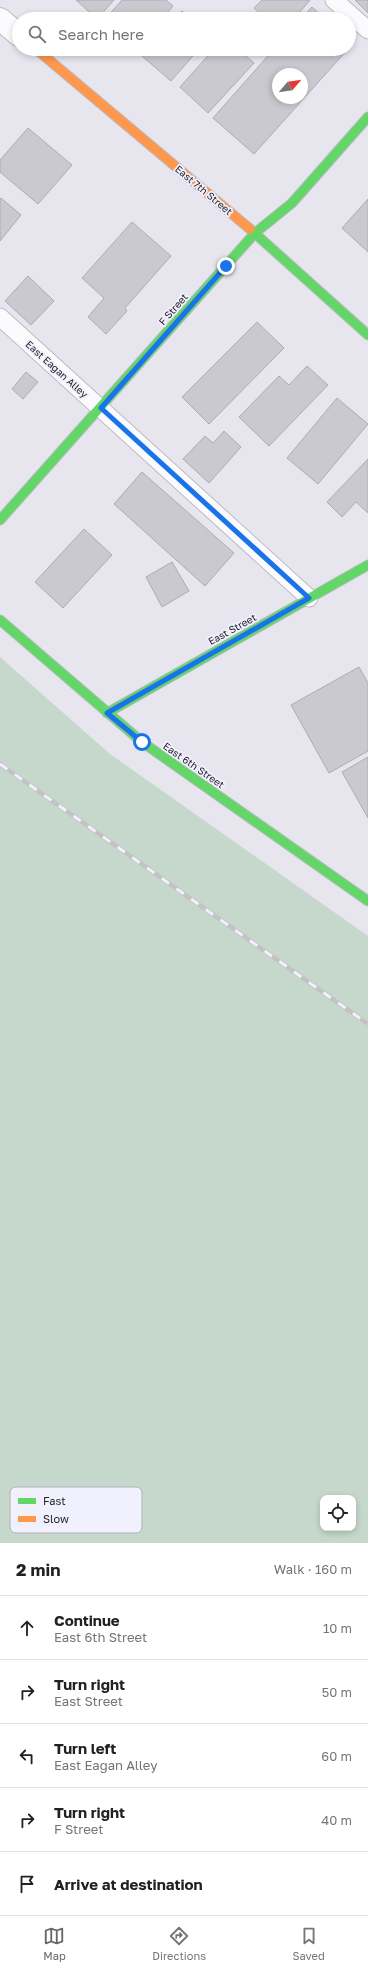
<!DOCTYPE html>
<html lang="en">
<head>
<meta charset="utf-8">
<style>
  body { margin:0; font-family:"Golos Text",sans-serif; background:#f6f6f6; color:#202124 }
  .controls { position:absolute; right:12px; bottom:12px; display:grid; overflow:hidden; border-radius:8px; box-shadow:0 2px 6px #0003 }
  .controls button { width:36px; height:36px; display:grid; place-items:center; padding:0; border:0; border-bottom:1px solid #e0e0e0; background:#fff; color:#202124; font:20px sans-serif }
  .compass { position:absolute; left:272px; top:68px; width:36px; height:36px; border-radius:50%; background:#fff; box-shadow:0 2px 6px #0003; rotate:61deg }
  .stop { position:absolute; width:12px; height:12px; margin:-9px; border:3px solid #1a73e8; border-radius:50%; background:#fff }
  .stop.end { background:#1a73e8; border-color:#fff; box-shadow:0 1px 4px #0008 }
  .list { margin:0; padding:0; list-style:none }
  h2 { display:flex; justify-content:space-between; align-items:center; height:52px; margin:0; padding:0 16px; font-size:17px }
  h2 small { font-size:13px; font-weight:400; color:#757577 }
  .list li { display:grid; grid-template-columns:26px 1fr auto; gap:12px; align-items:center; box-sizing:border-box; height:64px; padding:0 16px; border-top:1px solid #e0e0e0 }
  .list b { display:block; font-size:15px; white-space:nowrap }
  .list p { margin:0; font-size:13px; white-space:nowrap; color:#757577 }
  .list em { font-size:13px; font-style:normal; color:#757577 }
  .icon { flex:none; width:22px; height:22px; fill:none; stroke:currentColor; stroke-width:2; stroke-linecap:round; stroke-linejoin:round }
  .map { position:relative; flex:none; width:368px; height:1543px; overflow:hidden }
  .search { position:absolute; background:#fff; box-shadow:0 2px 6px #0003; left:12px; right:12px; top:12px; height:44px; display:flex; align-items:center; gap:10px; box-sizing:border-box; padding:0 14px; border-radius:22px; color:#757577; font-size:15px }
  .sheet { height:372px; background:#fff }
  nav { display:flex; justify-content:space-around; align-items:center; box-sizing:border-box; height:56px; border-top:1px solid #e0e0e0; background:#fff; font-size:11px; color:#757577 }
  nav a { display:grid; justify-items:center; gap:2px }
  nav .on { color:#66656c }
  .map>svg:first-child { display:block }
</style>
</head>
<body>
<div class="map">
<svg width="368" height="1543" viewBox="0 0 368 1543">
  <rect width="100%" height="100%" fill="#e7e6ef"/>
  <path fill="#c5d8cb" fill-rule="evenodd" d="M0 657 110 754 368 936V1543H0ZM323 1498H353V1528H323Z"/>
  <g fill="#cac9d0" stroke="#adacb2" fill-rule="evenodd">
    <path d="M76 0H114L97 19Z"/>
    <path d="M122 0H166L173 6 162 19H105Z"/>
    <path d="M262 0H310L294 19H266L254 8Z"/>
    <path d="M355 0H368V13Z"/>
    <path d="M312 7 325 19H301Z"/>
    <path d="M182 11 191 19H175Z"/>
    <path d="M148 49H199L171 81 142 56Z"/>
    <path d="M214 49H238L254 63 208 113 180 87Z"/>
    <path d="M274 49H348L254 154 213 118ZM278 74H302V98H278Z"/>
    <path d="M28 128 72 165 38 204 0 172V160Z"/>
    <path d="M1 198 21 215 0 241V199Z"/>
    <path d="M368 199V252L342 228Z"/>
    <path d="M132 222 171 256 125 308 127 311 106 334 88 317 104 298 82 278Z"/>
    <path d="M28 276 54 301 31 325 5 301Z"/>
    <path d="M257 322 284 348 209 424 182 397Z"/>
    <path d="M307 366 328 385 269 446 239 417 279 376 289 385Z"/>
    <path d="M26 372 38 382 23 399 12 389Z"/>
    <path d="M337 398 368 424 318 484 287 458Z"/>
    <path d="M224 431 241 447 209 483 183 459 205 436 213 443Z"/>
    <path d="M368 459V513L356 502 342 517 327 502Z"/>
    <path d="M142 472 234 553 205 586 114 504Z"/>
    <path d="M84 529 112 555 63 608 35 582Z"/>
    <path d="M172 562 189 591 162 607 146 577Z"/>
    <path d="M359 667 368 683V751L329 773 291 705Z"/>
    <path d="M368 757V818L342 772Z"/>
  </g>
  <g fill="none" stroke-linecap="round" stroke-linejoin="round">
    <g stroke="#bcbbc2" stroke-width="19">
      <g id="lane">
        <path d="M334 0 368 30"/>
        <path d="M0 317 309 598"/>
      </g>
    </g>
    <g stroke="#bcbbc2" stroke-width="24">
      <path id="street" d="M0 19 19 35"/>
    </g>
    <g stroke="#bcbbc2" stroke-width="11">
      <g id="fast">
        <path d="M250 229 368 335"/>
        <path d="M0 520 255 233 292 203 368 117"/>
        <path d="M0 620 142 742 368 901"/>
        <path d="M107 713 368 565"/>
      </g>
    </g>
    <g stroke="#bcbbc2" stroke-width="11">
      <path id="slow" d="M36 49 250 229"/>
    </g>
    <use href="#lane" stroke="#fbfbfd" stroke-width="17"/>
    <use href="#street" stroke="#fbfbfd" stroke-width="22"/>
    <use href="#fast" stroke="#63d668" stroke-width="9"/>
    <use href="#slow" stroke="#ff974d" stroke-width="9"/>
    <g stroke="#c3c2c5" stroke-width="4.5">
      <path id="rail" d="M0 764 368 1024"/>
    </g>
    <use href="#rail" stroke="#f1f0fd" stroke-width="3" stroke-dasharray="9" stroke-linecap="butt"/>
  </g>
  <g fill="none" stroke-linecap="round" stroke-linejoin="round">
    <path stroke="#1a73e8" stroke-width="5" d="M142 742 107 713 309 598 101 408 226 266"/>
  </g>
  <g text-anchor="middle" stroke-width="3.5" stroke-linejoin="round" paint-order="stroke">
    <g font-size="10" fill="#201f25" stroke="#f1f0fd">
      <text transform="translate(204 190) rotate(40)" y="4">East 7th Street</text>
      <text transform="translate(173 309) rotate(-49)" y="4">F Street</text>
      <text transform="translate(57 369) rotate(42)" y="4">East Eagan Alley</text>
      <text transform="translate(232 629) rotate(-29)" y="4">East Street</text>
      <text transform="translate(194 765) rotate(35)" y="4">East 6th Street</text>
    </g>
  </g>
  <rect x="10" y="1487" width="132" height="46" rx="6" fill="#f1f0fd" stroke="#b2b1bc" stroke-width="1"/>
  <rect x="18" y="1498" width="18" height="6" fill="#63d668"/>
  <rect x="18" y="1516" width="18" height="6" fill="#ff974d"/>
  <g font-size="11" fill="#201f25">
    <text x="43" y="1505">Fast</text>
    <text x="43" y="1523">Slow</text>
  </g>
</svg>
<div class="controls">
<button><svg class="icon" aria-label="locate" viewBox="0 0 24 24"><circle cx="12" cy="12" r="6"/><path d="M12 2v4M12 18v4M2 12h4M18 12h4"/></svg></button>
</div>
<svg class="compass" viewBox="-18 -18 36 36"><path d="M0-13l5 13h-10z" fill="#e53935"/><path d="M0 13l5-13h-10z" fill="#757577"/></svg>
<div class="stop" style="left:142px;top:742px"></div>
<div class="stop end" style="left:226px;top:266px"></div>
<div class="search"><svg class="icon" aria-label="search" viewBox="0 0 24 24"><circle cx="10" cy="10" r="6"/><path d="M15 15l6 6"/></svg>Search here</div>
</div>
<section class="sheet">
<h2>2 min<small>Walk · 160 m</small></h2>
<ul class="list">
<li><svg class="icon" aria-label="ahead" viewBox="0 0 24 24"><path d="M12 20V5M6 11l6-6 6 6"/></svg><div><b>Continue</b><p>East 6th Street</p></div><em>10 m</em></li>
<li><svg class="icon" aria-label="right" viewBox="0 0 24 24"><path d="M7 20v-9h11M14 6l5 5-5 5"/></svg><div><b>Turn right</b><p>East Street</p></div><em>50 m</em></li>
<li><svg class="icon" aria-label="left" viewBox="0 0 24 24"><path d="M17 20v-9H6M10 6l-5 5 5 5"/></svg><div><b>Turn left</b><p>East Eagan Alley</p></div><em>60 m</em></li>
<li><svg class="icon" aria-label="right" viewBox="0 0 24 24"><path d="M7 20v-9h11M14 6l5 5-5 5"/></svg><div><b>Turn right</b><p>F Street</p></div><em>40 m</em></li>
<li><svg class="icon" aria-label="arrive" viewBox="0 0 24 24"><path d="M6 21V4h12l-3 4 3 4H6"/></svg><div><b>Arrive at destination</b></div></li>
</ul>
</section>
<nav>
<a class="on"><svg class="icon" aria-label="map" viewBox="0 0 24 24"><path d="M3 6l6-2 6 2 6-2v14l-6 2-6-2-6 2zM9 4v14M15 6v14"/></svg>Map</a>
<a><svg class="icon" aria-label="directions" viewBox="0 0 24 24"><path d="M12 3l9 9-9 9-9-9zM9 14v-3h6M13 9l2 2-2 2"/></svg>Directions</a>
<a><svg class="icon" aria-label="saved" viewBox="0 0 24 24"><path d="M7 4h10v16l-5-4-5 4z"/></svg>Saved</a>
</nav>
</body>
</html>
